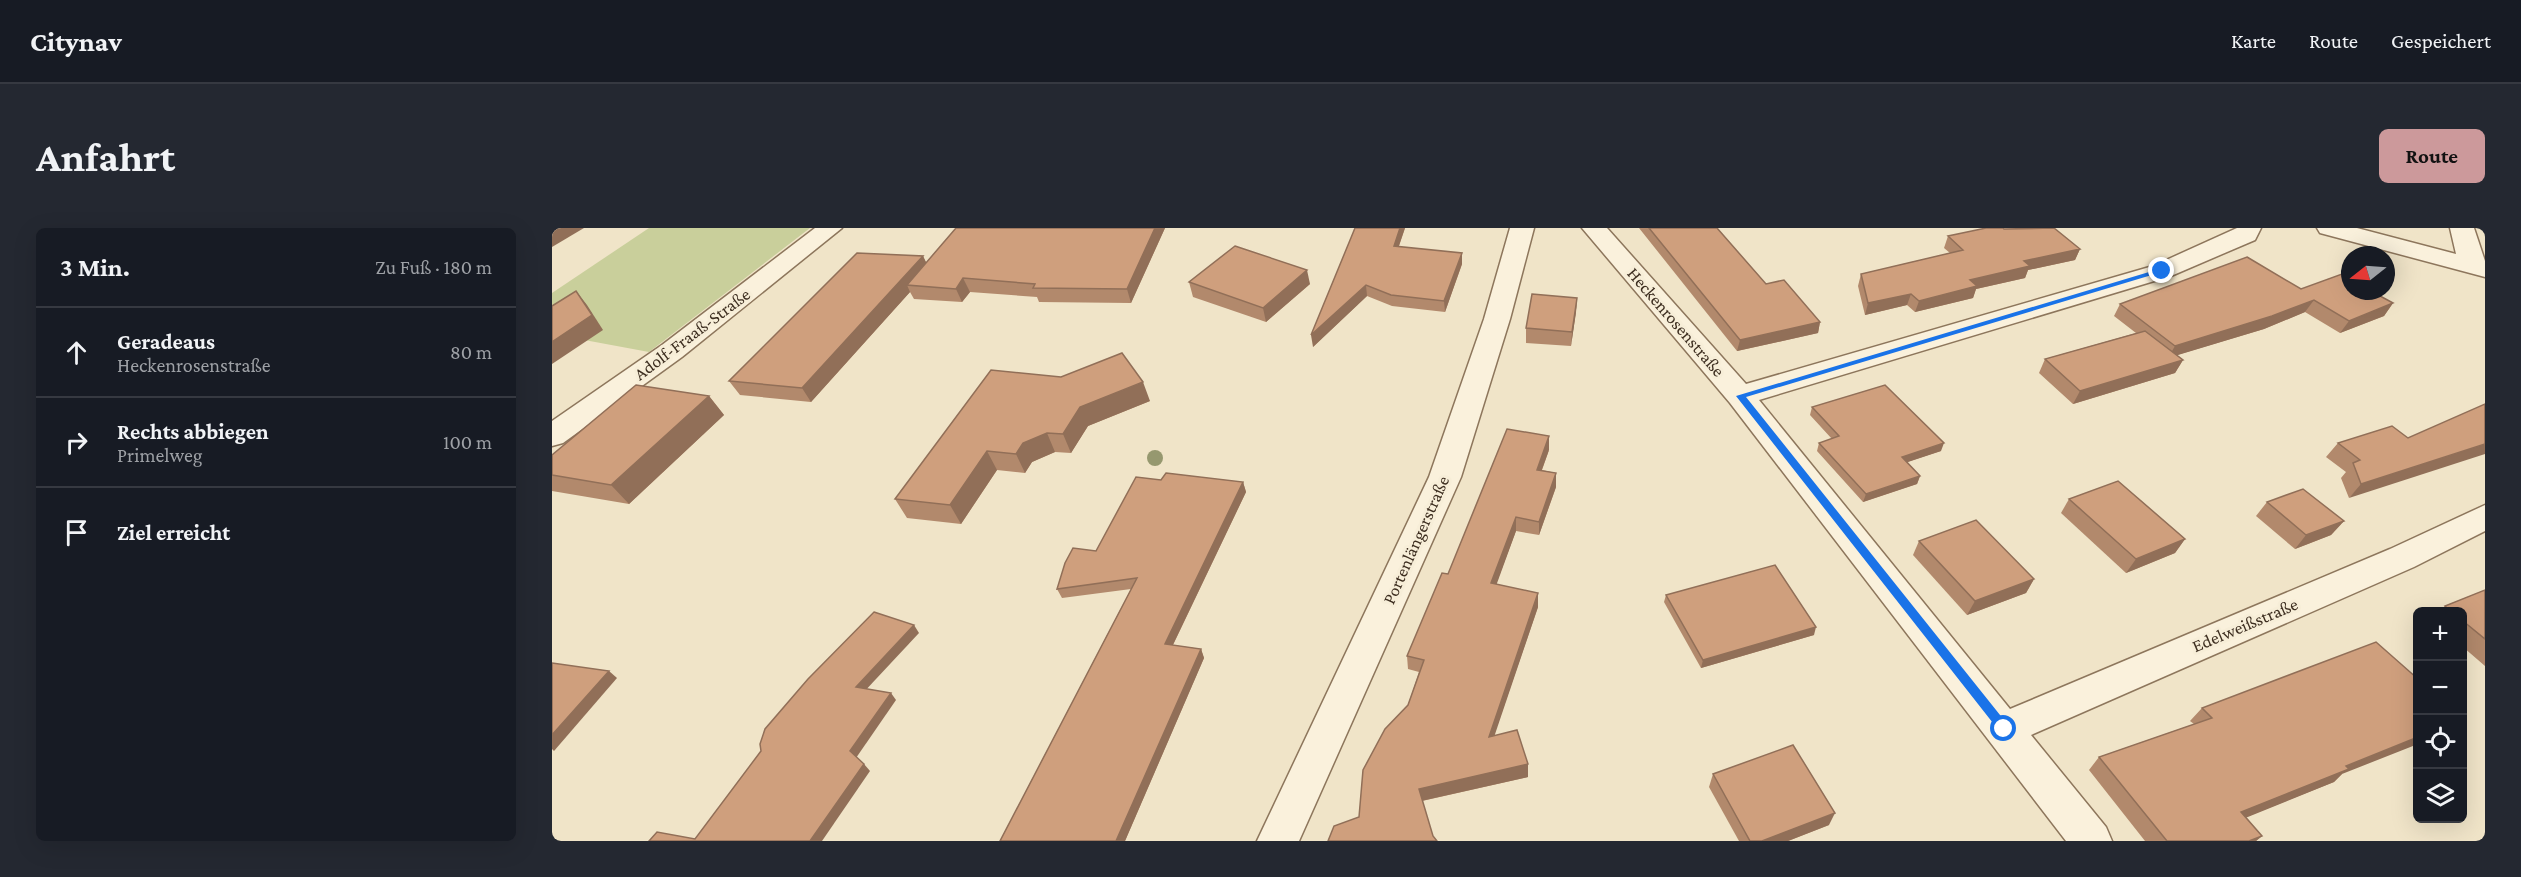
<!DOCTYPE html>
<html lang="de">
<head>
<meta charset="utf-8">
<style>
  body { margin:0; font-family:"Crimson Pro",serif; background:#242831; color:#f1f3f6 }
  .controls { position:absolute; right:18px; bottom:18px; display:grid; overflow:hidden; border-radius:9px; box-shadow:0 6px 24px #0002 }
  .controls button { width:54px; height:54px; display:grid; place-items:center; padding:0; border:0; border-bottom:2px solid #363941; background:#171b24; color:#f1f3f6; font:30px sans-serif }
  .compass { position:absolute; left:1789px; top:18px; width:54px; height:54px; border-radius:50%; background:#171b24; box-shadow:0 6px 24px #0002; rotate:253deg }
  .stop { position:absolute; width:18px; height:18px; margin:-14px; border:4px solid #1a73e8; border-radius:50%; background:#fff }
  .stop.end { background:#1a73e8; border-color:#fff; box-shadow:0 2px 6px #0008 }
  .list { margin:0; padding:0; list-style:none }
  h2 { display:flex; justify-content:space-between; align-items:center; height:78px; margin:0; padding:0 24px; font-size:26px }
  h2 small { font-size:20px; font-weight:400; color:#9ea1a6 }
  .list li { display:grid; grid-template-columns:39px 1fr auto; gap:18px; align-items:center; box-sizing:border-box; height:90px; padding:0 24px; border-top:2px solid #363941 }
  .list b { display:block; font-size:22px; white-space:nowrap }
  .list p { margin:0; font-size:20px; white-space:nowrap; color:#9ea1a6 }
  .list em { font-size:20px; font-style:normal; color:#9ea1a6 }
  .icon { flex:none; width:33px; height:33px; fill:none; stroke:currentColor; stroke-width:2; stroke-linecap:round; stroke-linejoin:round }
  .map { position:relative; flex:none; width:1933px; height:613px; overflow:hidden; border-radius:9px }
  header { display:flex; align-items:center; gap:36px; box-sizing:border-box; height:84px; padding:0 30px; background:#171b24; border-bottom:2px solid #363941 }
  header strong { font-size:28px }
  nav { display:flex; gap:33px; margin-inline-start:auto; font-size:21px }
  .intro { display:flex; align-items:center; justify-content:space-between; box-sizing:border-box; height:144px; padding:0 36px }
  h1 { margin:0; font-size:42px }
  .button { padding:15px 27px; border-radius:9px; background:#cc999b; color:#111; font-size:21px; font-weight:700 }
  main { display:flex; gap:36px; padding:0 36px }
  aside { flex:1; background:#171b24; border-radius:9px; box-shadow:0 6px 24px #0002 }
  .map>svg:first-child { display:block }
</style>
</head>
<body>
<header>
<strong>Citynav</strong>
<nav><a>Karte</a><a>Route</a><a>Gespeichert</a></nav>
</header>
<div class="intro"><h1>Anfahrt</h1><a class="button">Route</a></div>
<main>
<aside>
<h2>3 Min.<small>Zu Fuß · 180 m</small></h2>
<ul class="list">
<li><svg class="icon" aria-label="ahead" viewBox="0 0 24 24"><path d="M12 20V5M6 11l6-6 6 6"/></svg><div><b>Geradeaus</b><p>Heckenrosenstraße</p></div><em>80 m</em></li>
<li><svg class="icon" aria-label="right" viewBox="0 0 24 24"><path d="M7 20v-9h11M14 6l5 5-5 5"/></svg><div><b>Rechts abbiegen</b><p>Primelweg</p></div><em>100 m</em></li>
<li><svg class="icon" aria-label="arrive" viewBox="0 0 24 24"><path d="M6 21V4h12l-3 4 3 4H6"/></svg><div><b>Ziel erreicht</b></div></li>
</ul>
</aside>
<div class="map">
<svg width="1933" height="613" viewBox="0 0 1933 613">
  <rect width="100%" height="100%" fill="#f0e4c8"/>
  <path fill="#c9cf9b" d="M97 0H258L97 124 0 106V65Z"/>
  <g fill="none" stroke-linecap="round" stroke-linejoin="round">
    <g stroke="#8d765c" stroke-width="3">
      <g id="street">
        <path d="M263 0H290L130 129 11 215 0 218V193L110 117Z"/>
        <path d="M958 0H982L958 91 909 249 747 613H705L877 249 932 91Z"/>
        <path d="M1030 0H1055L1194 156 1601 38 1685 0H1709L1703 12 1619 48 1207 172 1458 481 1838 321 1933 277V303L1862 339 1479 507 1554 599 1560 613H1514L1178 175Z"/>
        <path d="M1765 0H1805L1904 26 1898 0H1922L1933 33V49L1768 5Z"/>
      </g>
    </g>
    <use href="#street" fill="#faf1dc" fill-rule="evenodd"/>
  </g>
  <circle fill="#96986f" cx="603" cy="230" r="8"/>
  <g fill="#b2896c">
    <path d="M404 0H613L579 75 487 74 485 69 418 64 410 74 362 71 358 64 259 174 188 167 177 153 371 28 374 35Z"/>
    <path d="M803 0H853L847 18 910 36 893 84 840 78 815 68 761 119Z"/>
    <path d="M1087 0H1165L1214 56 1268 94 1266 105 1185 123Z"/>
    <path d="M1452 1 1528 21 1523 32 1476 42 1473 50 1424 61 1421 70 1363 84 1355 77 1313 87 1306 58 1309 46 1398 25 1392 20 1396 8Z"/>
    <path d="M637 54 758 56 714 94 641 69Z"/>
    <path d="M1749 61 1841 75 1832 88 1788 105 1753 84 1712 101 1625 127 1631 132 1623 145 1521 176 1487 145 1493 131 1584 105 1562 88 1568 76Z"/>
    <path d="M1025 70 1024 84 1019 118 974 115V100Z"/>
    <path d="M509 149 598 173 536 198 519 225 503 224 480 234 473 245 445 242 409 296 355 290 343 271Z"/>
    <path d="M157 168 172 187 77 276 0 263V227Z"/>
    <path d="M1260 179 1389 223 1355 234 1368 248 1365 256 1311 274 1265 223 1267 215 1280 211 1258 187Z"/>
    <path d="M1856 210 1797 270 1789 250 1794 244 1774 229 1786 215Z"/>
    <path d="M997 222 990 242 1004 245V259L987 307 964 303 944 356 986 379 942 507 976 536V549L870 573 807 589 856 477 867 444 856 441 855 428 896 346Z"/>
    <path d="M609 252 691 254 694 264 621 417 649 421 652 430 573 613H448L579 361 510 370 505 361 544 323Z"/>
    <path d="M1517 271 1633 311 1623 325 1574 345 1509 285Z"/>
    <path d="M1715 274 1792 293 1779 307 1743 321 1704 288Z"/>
    <path d="M1367 313 1482 351 1474 365 1415 387 1361 327Z"/>
    <path d="M1933 362V438L1911 419V384H1887L1893 378Z"/>
    <path d="M1114 367 1262 407 1149 440 1112 374Z"/>
    <path d="M1650 480 1790 546 1782 554 1694 589 1710 608 1704 613H1593L1537 542 1547 529 1642 496 1638 493Z"/>
    <path d="M1161 546 1277 597 1236 613H1187L1157 559Z"/>
  </g>
  <g fill="#916f58">
    <path d="M0 0H32L0 19Z"/>
    <path d="M603 0H613L579 75 575 61Z"/>
    <path d="M848 0H853L843 29 842 18Z"/>
    <path d="M1528 21 1523 32 1476 42 1473 50 1424 61 1421 70 1363 84 1367 73 1418 52 1472 33Z"/>
    <path d="M910 25V36L893 84 892 73Z"/>
    <path d="M371 28 378 42 355 57 358 64 259 174 250 160Z"/>
    <path d="M755 42 758 56 714 94 711 80Z"/>
    <path d="M411 50 418 64 410 74 404 61Z"/>
    <path d="M814 57 815 68 761 119 759 107Z"/>
    <path d="M24 63 35 77 51 102 0 136V114Z"/>
    <path d="M1359 66 1355 77 1313 87 1316 75Z"/>
    <path d="M1025 70 1024 84 1019 118 1020 104Z"/>
    <path d="M1762 72 1753 84 1712 101 1616 130 1623 118Z"/>
    <path d="M1841 75 1832 88 1788 105 1797 93Z"/>
    <path d="M1268 94 1266 105 1185 123 1188 112Z"/>
    <path d="M1631 132 1623 145 1521 176 1528 163Z"/>
    <path d="M591 154 598 173 536 198 519 225 511 206 528 179Z"/>
    <path d="M157 168 172 187 77 276 59 257Z"/>
    <path d="M495 205 503 224 480 234 473 245 464 226 471 215Z"/>
    <path d="M997 208V222L985 255V242Z"/>
    <path d="M1392 215 1389 223 1347 237 1350 229Z"/>
    <path d="M1933 216V226L1797 270 1809 256Z"/>
    <path d="M435 223 445 242 409 296 398 277Z"/>
    <path d="M1004 245V259L987 307V294Z"/>
    <path d="M1368 248 1365 256 1311 274 1314 266Z"/>
    <path d="M691 254 694 264 617 425 613 416Z"/>
    <path d="M964 289V303L940 369 939 355Z"/>
    <path d="M1792 293 1779 307 1743 321 1754 307Z"/>
    <path d="M1633 311 1623 325 1574 345 1584 331Z"/>
    <path d="M1482 351 1474 365 1415 387 1423 373Z"/>
    <path d="M986 365V379L938 521 937 509Z"/>
    <path d="M362 397 367 405 310 466 304 459Z"/>
    <path d="M1264 399 1262 407 1149 440 1151 432Z"/>
    <path d="M649 421 652 430 573 613H564Z"/>
    <path d="M57 443 65 450 2 523 0 521V507Z"/>
    <path d="M339 465 344 472 304 530 298 523Z"/>
    <path d="M1866 509V516L1790 546 1782 554 1676 597 1689 584 1794 538Z"/>
    <path d="M312 536 318 543 270 613H258Z"/>
    <path d="M976 536V549L869 573 867 561Z"/>
    <path d="M1283 585 1277 597 1236 613H1210Z"/>
    <path d="M1710 608 1704 613H1697Z"/>
  </g>
  <g fill="#cf9f7d" stroke="#916f58" stroke-width="1.5">
    <path d="M404 0H603L575 61 481 60 483 56 411 50 404 61 355 57Z"/>
    <path d="M803 0H848L842 18 910 25 892 73 839 67 814 57 759 107Z"/>
    <path d="M1097 0H1165L1214 56 1232 52 1268 94 1188 112Z"/>
    <path d="M1434 0H1451L1452 1 1502 0 1528 21 1472 33 1478 38 1418 52 1425 58 1367 73 1359 66 1316 75 1309 46 1411 22 1396 8Z"/>
    <path d="M683 18 755 42 711 80 637 54Z"/>
    <path d="M305 25 371 28 250 160 177 153Z"/>
    <path d="M1695 29 1749 61 1790 46 1798 51V63H1819L1841 75 1797 93 1762 72 1720 88 1623 118 1568 76Z"/>
    <path d="M24 63 40 87 0 114V78Z"/>
    <path d="M980 66 1025 70 1020 104 974 100Z"/>
    <path d="M1593 103 1631 132 1528 163 1493 131Z"/>
    <path d="M570 125 591 154 528 179 511 206 495 205 471 215 464 226 435 223 398 277 343 271 439 142 509 149Z"/>
    <path d="M84 157 157 168 59 257 0 247V227Z"/>
    <path d="M1333 157 1392 215 1350 229 1368 248 1314 266 1267 215 1287 208 1260 179Z"/>
    <path d="M1933 176V216L1809 256 1801 235 1808 232 1786 215 1840 198 1856 210Z"/>
    <path d="M955 201 997 208 985 242 1004 245 987 294 964 289 939 355 986 365 937 509 965 502 976 536 867 561 881 608 885 613H776L782 598 807 589 811 542 833 501 856 477 872 432 855 428 890 345 896 346Z"/>
    <path d="M614 245 691 254 613 416 649 421 564 613H448L585 350 505 361 513 335 521 320 544 323 584 249 609 252Z"/>
    <path d="M1566 253 1633 311 1584 331 1517 271Z"/>
    <path d="M1751 261 1792 293 1754 307 1715 274Z"/>
    <path d="M1424 292 1482 351 1423 373 1367 313Z"/>
    <path d="M1223 337 1264 399 1151 432 1114 367Z"/>
    <path d="M1933 362V411L1911 393V384H1899L1893 378Z"/>
    <path d="M322 384 362 397 304 459 339 465 298 523 312 536 258 613H97L105 604 143 611 209 523 208 516 213 501 256 451Z"/>
    <path d="M1824 414 1866 451V509L1794 538 1797 541 1689 584 1710 608 1697 613H1615L1547 529 1660 490 1650 480Z"/>
    <path d="M0 435 57 443 0 507Z"/>
    <path d="M1241 517 1283 585 1210 613H1198L1161 546Z"/>
  </g>
  <path fill="#1a73e8" d="M1607 41 1613 43 1194 169 1456 497 1457 501 1452 505 1448 504 1184 168Z"/>
  <g text-anchor="middle" stroke-width="6" stroke-linejoin="round" paint-order="stroke">
    <g font-size="18" fill="#3d2e20" stroke="#f7eed8">
      <text transform="translate(1124 94) rotate(49)" y="6">Heckenrosenstraße</text>
      <text transform="translate(140 106) rotate(-37)" y="6">Adolf-Fraaß-Straße</text>
      <text transform="translate(864 312) rotate(-66)" y="6">Portenlängerstraße</text>
      <text transform="translate(1693 397) rotate(-23)" y="6">Edelweißstraße</text>
    </g>
  </g>
</svg>
<div class="controls">
<button>+</button>
<button>−</button>
<button><svg class="icon" aria-label="locate" viewBox="0 0 24 24"><circle cx="12" cy="12" r="6"/><path d="M12 2v4M12 18v4M2 12h4M18 12h4"/></svg></button>
<button><svg class="icon" aria-label="layers" viewBox="0 0 24 24"><path d="M12 4l9 5-9 5-9-5zM3 14l9 5 9-5"/></svg></button>
</div>
<svg class="compass" viewBox="-18 -18 36 36"><path d="M0-13l5 13h-10z" fill="#e53935"/><path d="M0 13l5-13h-10z" fill="#9ea1a6"/></svg>
<div class="stop" style="left:1452px;top:501px"></div>
<div class="stop end" style="left:1610px;top:43px"></div>
</div>
</main>
</body>
</html>
